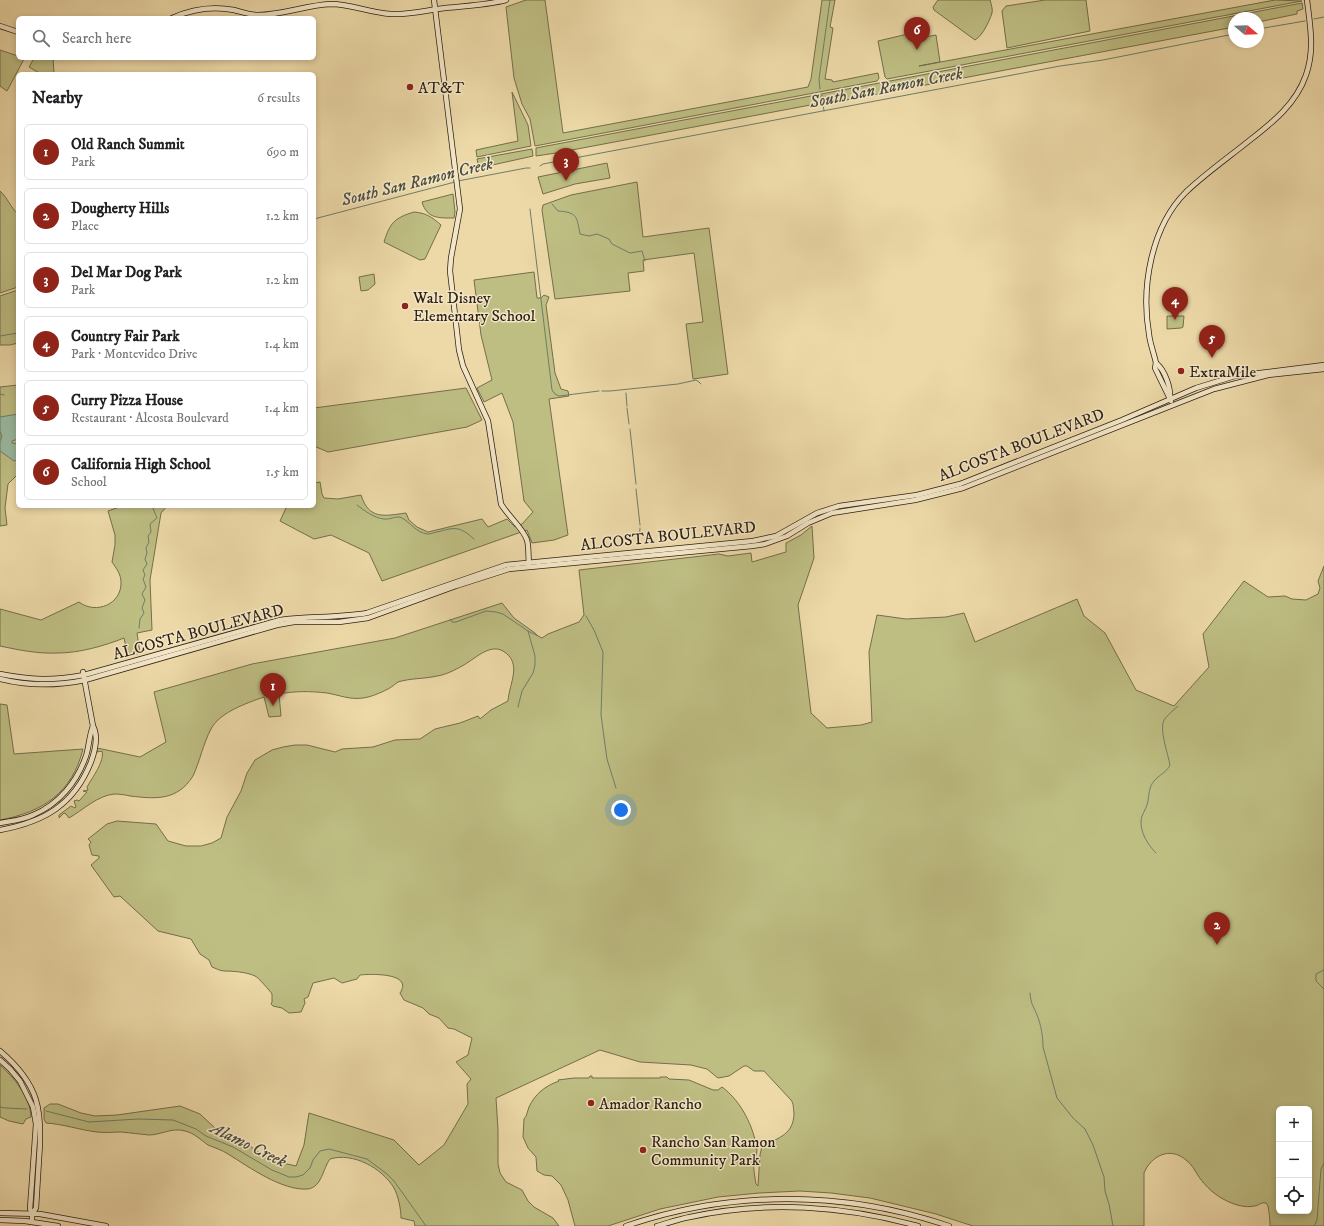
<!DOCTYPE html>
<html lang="en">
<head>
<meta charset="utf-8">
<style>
  body { margin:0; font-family:"IM FELL DW Pica",serif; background:#f2f2f2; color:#202124 }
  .controls { position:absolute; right:12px; bottom:12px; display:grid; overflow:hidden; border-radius:6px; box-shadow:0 2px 6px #0003 }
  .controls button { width:36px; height:36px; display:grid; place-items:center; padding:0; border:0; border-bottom:1px solid #e0e0e0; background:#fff; color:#202124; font:20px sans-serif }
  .compass { position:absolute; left:1228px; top:12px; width:36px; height:36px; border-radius:50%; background:#fff; box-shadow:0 2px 6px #0003; rotate:109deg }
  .you { position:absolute; left:621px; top:810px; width:14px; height:14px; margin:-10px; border:3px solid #fff; border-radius:50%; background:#1a73e8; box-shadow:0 0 0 6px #1a73e833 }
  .badge { display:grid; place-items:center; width:26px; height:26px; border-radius:50%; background:#8f2418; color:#fff; font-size:13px; font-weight:700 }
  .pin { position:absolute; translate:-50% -33px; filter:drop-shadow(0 1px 2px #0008) }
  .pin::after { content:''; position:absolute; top:21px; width:14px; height:12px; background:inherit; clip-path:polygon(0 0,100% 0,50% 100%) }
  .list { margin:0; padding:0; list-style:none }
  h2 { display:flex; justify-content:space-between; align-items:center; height:52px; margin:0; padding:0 16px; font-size:17px }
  h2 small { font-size:13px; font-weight:400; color:#757577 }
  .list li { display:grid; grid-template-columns:26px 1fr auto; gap:12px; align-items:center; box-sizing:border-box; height:56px; margin:0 8px 8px; padding:0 8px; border:1px solid #e0e0e0; border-radius:6px }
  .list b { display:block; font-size:15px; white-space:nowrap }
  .list p { margin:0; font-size:13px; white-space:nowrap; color:#757577 }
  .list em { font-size:13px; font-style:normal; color:#757577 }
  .icon { flex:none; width:22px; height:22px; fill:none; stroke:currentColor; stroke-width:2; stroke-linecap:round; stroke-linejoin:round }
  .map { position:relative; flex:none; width:1324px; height:1226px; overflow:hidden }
  .search { position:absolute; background:#fff; box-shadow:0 2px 6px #0003; left:16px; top:16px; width:300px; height:44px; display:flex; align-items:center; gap:10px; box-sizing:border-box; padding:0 14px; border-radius:6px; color:#757577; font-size:15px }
  .panel { position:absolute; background:#fff; box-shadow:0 2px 6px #0003; left:16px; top:72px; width:300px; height:436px; border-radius:6px }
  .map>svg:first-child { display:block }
</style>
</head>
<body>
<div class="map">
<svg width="1324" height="1226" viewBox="0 0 1324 1226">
  <rect width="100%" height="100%" fill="#edd9a8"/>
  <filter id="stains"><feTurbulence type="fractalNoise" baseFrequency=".005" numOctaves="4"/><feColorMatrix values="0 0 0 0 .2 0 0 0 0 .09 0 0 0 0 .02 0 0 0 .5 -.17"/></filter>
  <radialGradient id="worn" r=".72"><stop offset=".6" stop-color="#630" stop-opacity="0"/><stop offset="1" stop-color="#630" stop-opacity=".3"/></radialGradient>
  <g fill="#bebe83" stroke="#746e4c" fill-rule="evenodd">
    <path d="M526 0H545L563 133 808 87 811 79 822 0H835L830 27 833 28 825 79 832 80 833 82 878 73 879 78 877 81 535 146 530 119 522 104 514 78 506 7Z"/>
    <path d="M938 0H990C991 4 993 9 992 13 989 22 983 35 975 40L934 10 933 7Z"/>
    <path d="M1045 0H1086L1090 31 1007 48 1002 11 1006 6Z"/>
    <path d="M1275 0 1302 1 887 79 885 77 878 41 912 33 914 39 936 35 940 62 919 66Z"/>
    <path d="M1302 3 1303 9 1297 11V14L1258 22V18H1234V27L1229 28 846 100 824 102 823 96H820L821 103 556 153 536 156V148Z"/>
    <path d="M0 50 18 56V58L24 59 7 91 0 86Z"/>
    <path d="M34 58H53L54 73 57 74H41L29 67Z"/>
    <path d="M512 92 528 125 531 146 477 157 476 150 518 141Z"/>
    <path d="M532 149 533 156 479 168 477 159Z"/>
    <path d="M607 163 610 178 575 184 543 194 538 177Z"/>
    <path d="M637 182 643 237 709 228 728 374 693 379 686 324 703 322 694 253 643 260 644 271 628 273 630 291 555 299 542 210 543 205 571 195Z"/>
    <path d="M0 191C8 198 10 207 18 214V287L0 293Z"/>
    <path d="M453 194 455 212 454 218C439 218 427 219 422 202Z"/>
    <path d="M414 212C426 213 432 217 441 225L425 259 420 260 384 242C390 223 394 218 414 212Z"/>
    <path d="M534 272 537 298H541L544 295 549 297 546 305 555 373 561 389 568 391 569 396 549 399 568 535 554 540 532 543 527 530 382 581 369 553 331 535 314 539 280 521 287 506H314V483L320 482 322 494 324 498 338 499 361 495C369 520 384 516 406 513L409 520 417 527 428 532 482 519 488 527 507 519 515 527 522 524 533 512 524 501 513 422 502 393 484 402 477 388 492 380 481 335 474 280Z"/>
    <path d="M374 274 375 284 368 290 361 291 359 277Z"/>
    <path d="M18 290V343L10 345H0V296Z"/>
    <path d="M1167 316H1184L1183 327 1181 328 1167 329Z"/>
    <path d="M18 385V474L8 484 5 508 7 525 0 526V387Z"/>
    <path d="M466 388 482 420 467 427 328 452 314 446V408Z"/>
    <path d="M122 506H167L161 513 150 580 152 630 137 633 140 653 128 656 124 638C104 646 79 653 58 653 38 654 19 650 0 646V609L41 620 79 602C96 615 122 604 121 582 121 574 116 568 112 562L115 545V535L108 511Z"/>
    <path d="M812 526 814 558 798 605 811 713 827 728 861 725 872 722 869 652 877 615 906 619 946 617 964 613 975 642 1077 599 1084 616 1105 633 1136 690 1174 706 1209 667 1203 634 1244 581 1268 597 1285 596 1292 599 1306 600 1318 594 1320 588 1318 581 1324 566V1226H1270C1270 1218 1269 1212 1268 1206L1266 1203C1260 1202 1259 1206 1254 1206 1246 1208 1235 1205 1227 1201 1216 1196 1206 1187 1199 1177 1195 1171 1192 1164 1186 1160 1170 1146 1151 1156 1144 1173V1226H973L936 1214 870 1198 831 1193 800 1191 759 1193 718 1197 660 1209 608 1226H575L568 1200 561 1185 552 1176 544 1175 537 1171 536 1157 528 1148 523 1137 524 1119C527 1116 527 1112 529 1107 535 1094 545 1086 559 1081L558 1080 574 1078H589L590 1076H592V1078H660V1077H667L669 1079 689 1080 713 1090H718L722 1087C741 1101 754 1127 757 1150 757 1154 755 1158 754 1162 753 1169 755 1177 756 1184L758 1186 760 1155 762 1146C779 1138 794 1134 794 1113 793 1108 794 1104 791 1100L764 1071H754L747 1066H744L729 1076 718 1078 707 1069 691 1065 640 1062 600 1050 496 1098 498 1130V1164L500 1173 506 1182 522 1190 528 1201 534 1207 553 1218 559 1226H415L414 1221 401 1218C401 1209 398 1195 394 1188 382 1168 353 1152 330 1159 323 1168 322 1187 308 1189 282 1191 249 1167 228 1154 222 1150 215 1148 208 1145 201 1140 194 1133 185 1131 172 1127 161 1135 149 1135 140 1134 131 1133 121 1132 113 1132 105 1133 97 1132 80 1130 63 1124 46 1123L44 1119V1108L50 1104H58L81 1113 95 1116 117 1115 180 1106 200 1114 216 1129 237 1137 260 1153 274 1161 296 1166 304 1145 309 1113 394 1140 419 1165 444 1145 468 1104 467 1084 471 1079 456 1062 468 1055 472 1038 454 1029 448 1028 439 1018 429 1014 423 1008 404 1000 400 993C414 972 369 974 360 975L357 979 342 983 334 978 313 983 308 997 304 999 305 1003 301 1012 289 1013 282 1008 273 1006 271 1004 272 1002V994C271 992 257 976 255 976 247 972 232 971 224 971 220 971 215 968 212 967L209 960 200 954 191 939 158 931 120 896 114 897 91 865 99 858V856L92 855 89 845 91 842 88 839 107 824 117 821 156 824 168 841 186 846H201L212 843 221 838 227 817 241 791 247 773 255 760 272 750 283 747 295 745H307L335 752 342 749 373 747 395 740 420 739 435 729 460 723 478 716 480 719 491 710 508 701C509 684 523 663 503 651 489 643 474 660 462 666 455 670 445 675 437 676 424 679 411 678 398 682 395 684 392 687 388 689 380 693 371 697 363 698 350 700 339 695 327 693 310 691 295 691 279 694L281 716 269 717 264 697C247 703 220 712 211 729 203 744 200 761 193 776 177 801 156 799 130 796 126 795 120 794 115 794 98 795 83 810 69 818L66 814 64 813 59 818V815L71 806 75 808 76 807 74 801 77 800 79 801 87 792 83 791 88 790 87 787C92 778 105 761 102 751L97 752V748L140 757 166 742 154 692 252 664 395 638 502 603 514 618 535 633 538 636 542 638 548 634 579 622 584 615 579 570 719 554 728 556 751 553 752 562 786 552V543L801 535ZM1279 1109H1309V1211H1279Z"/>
    <path d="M0 704 7 705 14 754 83 749C72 793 43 812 0 820Z"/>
    <path d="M0 1065C14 1078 30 1096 31 1117L26 1119 23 1124 9 1121 0 1117Z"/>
  </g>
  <path fill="#9abba3" stroke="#6e7d6a" d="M18 414V439L12 441V443L18 444V460L14 461 0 451V441L2 437 0 431V417Z"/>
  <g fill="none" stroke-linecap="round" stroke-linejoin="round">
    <g stroke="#6e7d6a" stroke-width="1">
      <path d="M1314 19 1324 17"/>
      <path d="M1258 29 1305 21"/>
      <path d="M820 89 819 79 830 0"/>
      <path d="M822 96 824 111"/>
      <path d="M540 166 543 164 1060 66 1103 60 1234 34"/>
      <path d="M458 181 526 168H530"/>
      <path d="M552 204 558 211C577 212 577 217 580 234L589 236 597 234 609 239 612 244 630 253 642 251 645 261"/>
      <path d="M530 209 552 390 555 394 559 396 599 391"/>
      <path d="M314 219 455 182"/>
      <path d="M0 336 18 333"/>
      <path d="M602 391H610L678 384 696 380 699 382 701 384"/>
      <path d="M626 393 627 406"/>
      <path d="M0 394 4 395"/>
      <path d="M627 408 629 424"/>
      <path d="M630 429 636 484"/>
      <path d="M636 489 640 525"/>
      <path d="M357 505C365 511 374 518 384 519 390 520 397 515 402 518 410 522 416 533 428 534 431 534 435 532 437 532 456 527 459 526 474 539"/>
      <path d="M639 543 640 528"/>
      <path d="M586 616 594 630 603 652 601 715 607 759 616 788"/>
      <path d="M450 619 452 622H456L486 611 496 612 503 614 528 631 535 656V665L533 673 522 691 518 707"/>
      <path d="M139 628 140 619 144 613 142 608 145 600 142 594 146 587 143 579 145 575 143 570 147 564 145 559 147 553 146 548 149 542 148 536 151 532 150 524 157 518 152 506"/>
      <path d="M528 631 538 636"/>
      <path d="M1156 853C1147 844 1138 829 1142 816 1144 811 1147 807 1148 801 1149 794 1149 787 1154 781 1159 775 1167 772 1170 765 1168 754 1159 729 1164 720 1167 715 1174 710 1178 706"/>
      <path d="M1324 970 1316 974V981L1324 989"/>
      <path d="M1030 993C1031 1005 1033 1005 1037 1015 1041 1025 1043 1036 1043 1047L1057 1098 1073 1118 1085 1129 1093 1145 1104 1177 1105 1191 1109 1204 1113 1226"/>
      <path d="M0 1107 5 1108 27 1109"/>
      <path d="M46 1111 89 1122 138 1119 173 1120 196 1129 206 1136 233 1147 272 1170 289 1177H296L303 1175 310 1168 313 1160 320 1151 329 1149 367 1159 387 1174 394 1181 426 1226"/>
      <path d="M1314 1226 1317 1220 1321 1169 1324 1163"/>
    </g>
    <g stroke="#2b1f14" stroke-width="6">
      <g id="secondary">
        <path d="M434 0 460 209 451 258 450 271 459 350 463 366 488 421 501 504C508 516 523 528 527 540 529 547 528 555 529 563"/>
        <path d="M172 18C192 9 213 6 234 10 242 12 250 15 258 15 283 15 306 5 331 4 351 4 370 13 391 14 409 15 427 10 445 8 464 6 487 5 506 0"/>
        <path d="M0 26 18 32"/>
        <path d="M1156 363C1165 370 1171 388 1170 399"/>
        <path d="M1171 401 1155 368 1156 363C1154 353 1150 344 1149 334 1141 287 1151 227 1186 192 1206 173 1229 157 1250 140 1273 122 1296 104 1306 75 1315 50 1310 25 1307 0"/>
        <path d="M0 674C31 680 52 681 84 675L280 620C309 616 338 618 367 613L506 565 753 541 776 536 817 513 839 506 917 495 960 484 1122 420 1196 388 1235 376 1324 365"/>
        <path d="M0 679C28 686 56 686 85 680L277 625 294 622H339L368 618 456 586 509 569 752 546 765 544 787 536 808 523 832 513 915 500 963 488 1214 389 1268 375 1324 369"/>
        <path d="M0 823C11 821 23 820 33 815 59 804 77 782 86 756 89 747 89 736 93 726"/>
        <path d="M0 830C44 822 74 805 91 762 95 751 99 737 93 726L83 672"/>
        <path d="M0 1051C39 1084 43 1110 39 1159 38 1175 37 1192 36 1208L32 1214"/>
        <path d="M0 1060 10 1069 20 1081 33 1107 36 1124 30 1209 32 1214V1222"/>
        <path d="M0 1213 40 1214 106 1226"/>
        <path d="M0 1220 25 1221 58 1226"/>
        <path d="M626 1226C731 1190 843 1190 949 1226"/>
        <path d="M657 1226C668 1223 679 1219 690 1217 765 1200 845 1206 918 1226"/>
      </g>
    </g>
    <use href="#secondary" stroke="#f3e6c6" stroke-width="4.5"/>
  </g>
  <g fill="#8f2418" stroke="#f3e6c6" stroke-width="1.5">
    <circle cx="410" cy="87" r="4"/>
    <circle cx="405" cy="306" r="4"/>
    <circle cx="1181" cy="371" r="4"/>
    <circle cx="591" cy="1103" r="4"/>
    <circle cx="643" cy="1150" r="4"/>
  </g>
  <g text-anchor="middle" stroke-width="3" stroke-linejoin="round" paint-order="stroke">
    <g font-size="16" fill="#2b1f14" stroke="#f3e6c6" text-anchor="start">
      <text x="418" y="93">AT&amp;T</text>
      <text x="413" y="303">Walt Disney<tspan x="413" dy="18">Elementary School</tspan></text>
      <text x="1189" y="377">ExtraMile</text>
      <text x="599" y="1109">Amador Rancho</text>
      <text x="651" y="1147">Rancho San Ramon<tspan x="651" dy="18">Community Park</tspan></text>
    </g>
    <g font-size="16" fill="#2b1f14" stroke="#f3e6c6">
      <text transform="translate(1021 444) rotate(-21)" y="6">ALCOSTA BOULEVARD</text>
      <text transform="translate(668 535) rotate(-6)" y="6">ALCOSTA BOULEVARD</text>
      <text transform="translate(198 631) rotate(-15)" y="6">ALCOSTA BOULEVARD</text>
    </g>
    <g font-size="17" font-style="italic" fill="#4c4e3f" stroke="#f3e6c6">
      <text transform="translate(886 87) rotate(-11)" y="6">South San Ramon Creek</text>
      <text transform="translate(417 181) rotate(-14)" y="6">South San Ramon Creek</text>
      <text transform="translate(249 1144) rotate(26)" y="6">Alamo Creek</text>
    </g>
  </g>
  <rect width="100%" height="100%" filter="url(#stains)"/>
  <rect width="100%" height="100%" fill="url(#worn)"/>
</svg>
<div class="controls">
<button>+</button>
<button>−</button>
<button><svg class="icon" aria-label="locate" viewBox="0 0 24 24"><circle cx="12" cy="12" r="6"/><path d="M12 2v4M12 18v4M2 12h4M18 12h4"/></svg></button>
</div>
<svg class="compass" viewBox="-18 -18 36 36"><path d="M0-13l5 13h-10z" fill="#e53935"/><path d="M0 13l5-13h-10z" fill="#757577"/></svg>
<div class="you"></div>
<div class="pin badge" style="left:273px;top:706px">1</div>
<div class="pin badge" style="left:1217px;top:945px">2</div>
<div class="pin badge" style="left:566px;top:181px">3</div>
<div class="pin badge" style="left:1175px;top:320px">4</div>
<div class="pin badge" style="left:1212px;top:358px">5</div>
<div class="pin badge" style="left:917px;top:50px">6</div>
<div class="search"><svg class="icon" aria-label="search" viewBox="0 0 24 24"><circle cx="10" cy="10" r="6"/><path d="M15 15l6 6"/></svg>Search here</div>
<section class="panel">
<h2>Nearby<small>6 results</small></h2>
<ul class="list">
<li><span class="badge">1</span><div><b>Old Ranch Summit</b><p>Park</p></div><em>690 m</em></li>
<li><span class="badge">2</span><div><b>Dougherty Hills</b><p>Place</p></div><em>1.2 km</em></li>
<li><span class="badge">3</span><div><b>Del Mar Dog Park</b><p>Park</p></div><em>1.2 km</em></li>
<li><span class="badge">4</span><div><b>Country Fair Park</b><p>Park · Montevideo Drive</p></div><em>1.4 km</em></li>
<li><span class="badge">5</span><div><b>Curry Pizza House</b><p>Restaurant · Alcosta Boulevard</p></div><em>1.4 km</em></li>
<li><span class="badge">6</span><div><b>California High School</b><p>School</p></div><em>1.5 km</em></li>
</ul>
</section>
</div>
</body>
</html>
